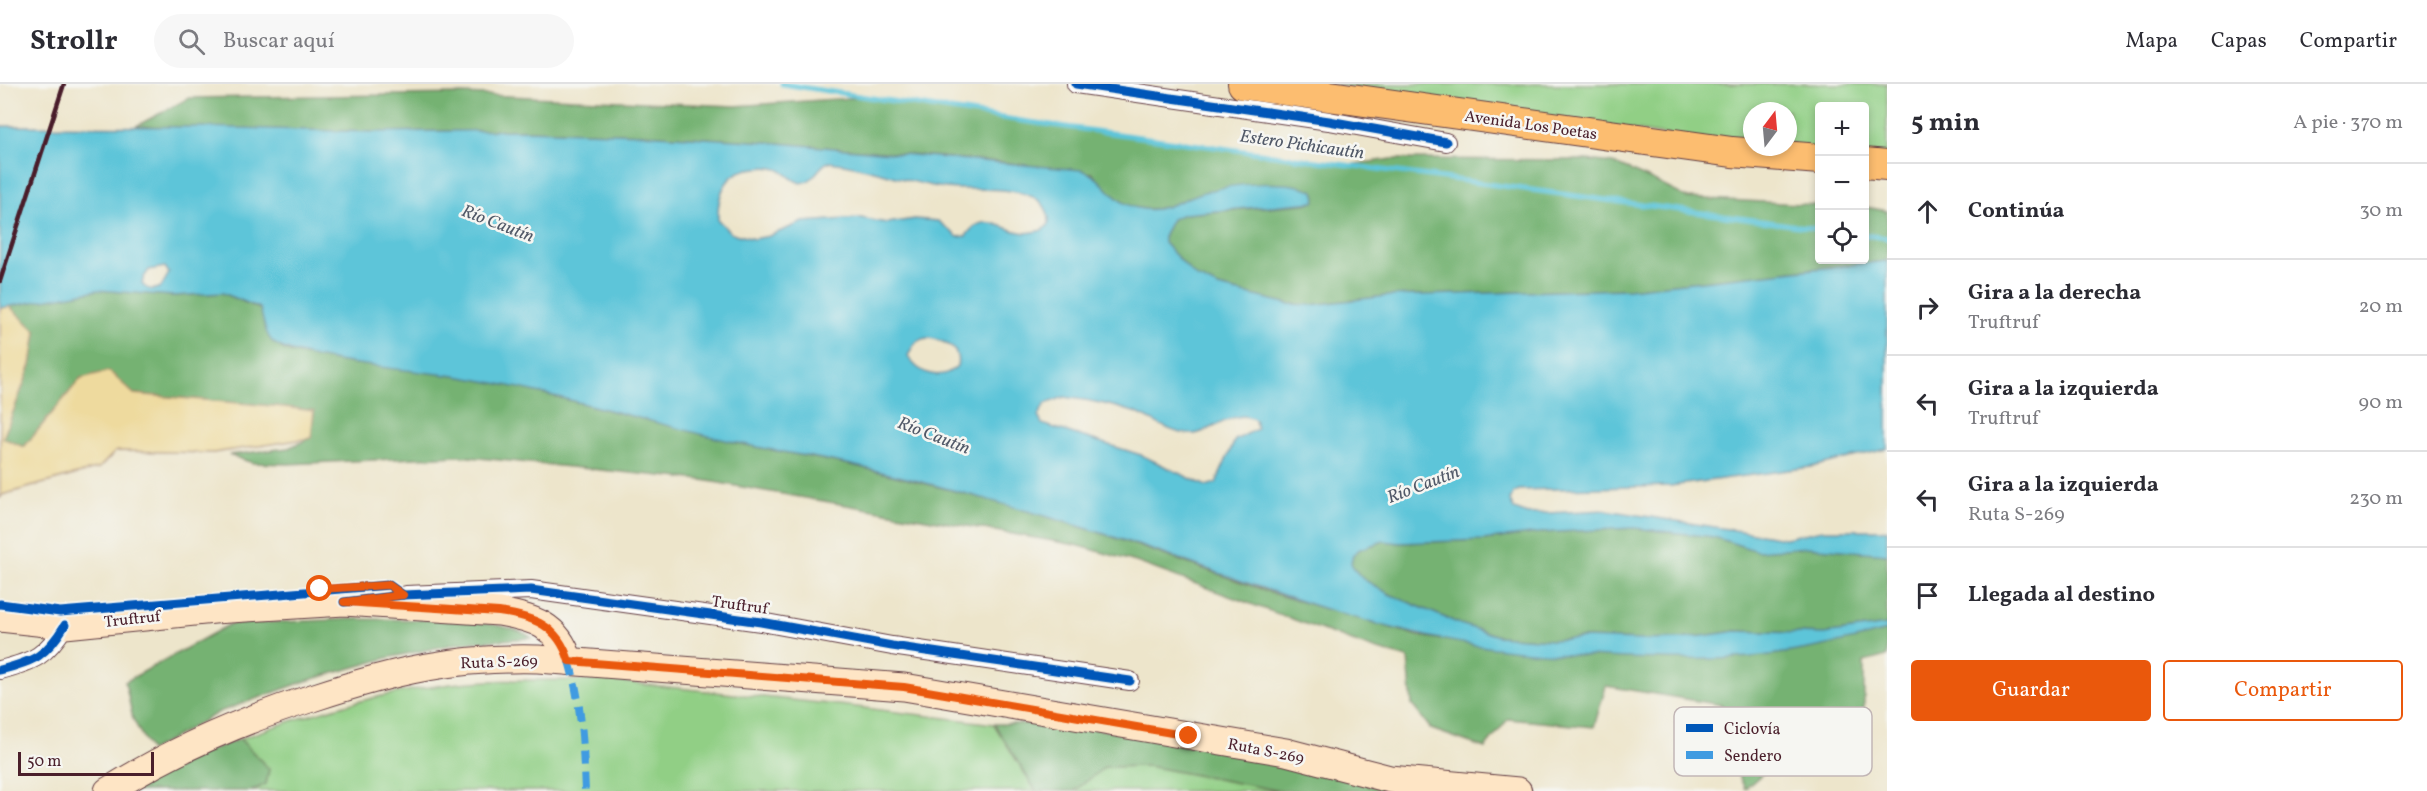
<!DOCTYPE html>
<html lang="es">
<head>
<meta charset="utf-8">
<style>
  body { margin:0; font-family:Vollkorn,serif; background:#f7f7f7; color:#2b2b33 }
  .controls { position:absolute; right:18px; top:18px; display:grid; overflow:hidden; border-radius:6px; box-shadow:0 3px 9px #0003 }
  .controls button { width:54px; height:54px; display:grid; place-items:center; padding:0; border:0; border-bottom:2px solid #e1e1e2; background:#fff; color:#2b2b33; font:30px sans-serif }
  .compass { position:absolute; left:1743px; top:18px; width:54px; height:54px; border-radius:50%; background:#fff; box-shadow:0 3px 9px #0003; rotate:16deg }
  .scale { position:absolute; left:18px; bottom:15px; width:136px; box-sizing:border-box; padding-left:6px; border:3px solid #4a1f2b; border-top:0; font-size:16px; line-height:21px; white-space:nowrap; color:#4a1f2b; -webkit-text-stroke:4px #f6f6f2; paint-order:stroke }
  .stop { position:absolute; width:18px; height:18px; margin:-14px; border:4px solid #ea580c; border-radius:50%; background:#fff }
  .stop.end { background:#ea580c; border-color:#fff; box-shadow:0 2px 6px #0008 }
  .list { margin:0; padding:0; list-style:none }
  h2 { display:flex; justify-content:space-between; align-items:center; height:78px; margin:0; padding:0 24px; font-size:26px }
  h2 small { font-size:20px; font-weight:400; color:#7c7c81 }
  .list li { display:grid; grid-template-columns:39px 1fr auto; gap:18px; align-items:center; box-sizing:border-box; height:96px; padding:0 24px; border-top:2px solid #e1e1e2 }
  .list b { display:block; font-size:22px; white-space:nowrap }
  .list p { margin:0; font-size:20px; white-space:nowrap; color:#7c7c81 }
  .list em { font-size:20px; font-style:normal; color:#7c7c81 }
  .actions { display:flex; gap:12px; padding:18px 24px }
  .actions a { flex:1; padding:14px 0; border:2px solid #ea580c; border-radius:6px; text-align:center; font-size:21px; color:#ea580c }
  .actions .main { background:#ea580c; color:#fff }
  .icon { flex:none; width:33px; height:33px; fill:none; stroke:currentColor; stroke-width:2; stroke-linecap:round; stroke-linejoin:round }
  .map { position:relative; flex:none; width:1887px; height:707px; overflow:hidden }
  header { display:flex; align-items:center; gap:36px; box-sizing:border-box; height:84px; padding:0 30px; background:#fff; border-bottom:2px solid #e1e1e2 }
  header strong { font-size:28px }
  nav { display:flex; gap:33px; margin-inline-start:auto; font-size:21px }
  .search { width:420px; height:54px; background:#f7f7f7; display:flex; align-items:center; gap:15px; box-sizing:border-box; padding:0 21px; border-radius:33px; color:#7c7c81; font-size:22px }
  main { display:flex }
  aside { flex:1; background:#fff }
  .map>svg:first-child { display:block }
</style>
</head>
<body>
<header>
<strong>Strollr</strong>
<div class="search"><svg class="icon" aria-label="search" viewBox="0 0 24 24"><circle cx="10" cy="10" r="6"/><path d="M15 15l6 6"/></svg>Buscar aquí</div>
<nav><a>Mapa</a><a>Capas</a><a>Compartir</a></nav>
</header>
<main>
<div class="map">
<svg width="1887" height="707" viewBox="0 0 1887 707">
  <rect width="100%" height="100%" fill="#f6f6f2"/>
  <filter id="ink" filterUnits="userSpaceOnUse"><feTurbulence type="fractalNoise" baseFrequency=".0167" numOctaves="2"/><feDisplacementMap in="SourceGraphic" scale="12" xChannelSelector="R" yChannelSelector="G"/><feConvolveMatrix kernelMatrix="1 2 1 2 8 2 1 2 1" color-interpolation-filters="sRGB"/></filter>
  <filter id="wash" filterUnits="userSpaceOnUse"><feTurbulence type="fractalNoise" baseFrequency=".008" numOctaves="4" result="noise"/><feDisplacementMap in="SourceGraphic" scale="24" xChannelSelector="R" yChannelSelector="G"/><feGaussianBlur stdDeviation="1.35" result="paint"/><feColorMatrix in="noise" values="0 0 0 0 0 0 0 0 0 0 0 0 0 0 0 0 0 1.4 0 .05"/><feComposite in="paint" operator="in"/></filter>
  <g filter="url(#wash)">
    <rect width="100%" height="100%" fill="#ede5cb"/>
    <g fill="#91cf85" stroke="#6e7758" stroke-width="1.5" fill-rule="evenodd">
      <path d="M1327 0H1887V73L1865 71 1864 22H1820L1819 69 1766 66ZM1752 27H1788V63H1752Z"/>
      <path d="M602 596 848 622 994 640 1036 707H252L266 700 269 685 240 655C309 629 378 609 451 600 501 594 552 597 602 596Z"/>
      <path d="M1148 682 1281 707H1074L1104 683Z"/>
    </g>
    <g fill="#74b272" stroke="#5f684e" stroke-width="1.5">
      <path d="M462 10 735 22 865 13 1022 37 1348 81 1392 75 1586 76 1613 79 1650 95 1688 114 1819 121 1820 176H1864L1865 123 1887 127V177L1628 205 1387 212 1311 221 1289 220 1218 203 1195 192 1164 159V150L1172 135 1184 130 1303 120 1314 118 1316 114 1314 107 1174 121C1135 133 1116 118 1092 89L1010 79 766 58 642 50 525 46 373 48 136 42 189 14Z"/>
      <path d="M98 206 173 212 223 209 260 225 281 264 290 268 348 279 428 287 510 301 741 360 856 382 1006 420 1104 450 1278 511 1419 552 1477 561 1717 574C1776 571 1831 561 1887 547V572L1864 578V645L1831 669 1797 659 1745 705 1729 669 1722 621 1606 602 1594 643 1508 635 1485 664 1431 645 1412 621 1408 574 1374 565 1136 478 1076 461 702 396 459 372 288 380 253 379 229 371 288 364 311 354 314 327 284 323 133 310 81 294 24 363 3 354 31 281 36 247 9 222Z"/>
      <path d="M1634 444 1714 453 1757 467 1807 463 1887 470V541L1824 550 1736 547 1682 555 1642 556 1584 554 1551 556 1498 552 1460 540 1389 510 1363 495 1353 484 1351 479 1353 471 1360 465 1384 457 1400 459 1483 456 1539 449Z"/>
      <path d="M354 535C394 536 504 531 532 554L460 559 387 574 306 597 219 628 150 667 133 635 125 598 230 540Z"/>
      <path d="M1063 639 1274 676 1391 707H1281L1148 682 1105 683 1074 707H1036L994 640Z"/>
      <path d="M240 655 269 685 266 700 252 707H133L187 675Z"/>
    </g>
    <path fill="#eeda9e" stroke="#9c7c64" stroke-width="1.5" d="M9 222 36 247 31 281 3 354 24 363 81 294 109 287 134 310 284 323 314 327 311 354 213 369 116 367 99 384 2 411 0 415V224Z"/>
    <path fill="#5dc5d9" stroke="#547282" stroke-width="1.5" fill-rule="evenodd" d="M0 42 204 43 373 48 525 46 642 50 766 58 1082 86C1107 94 1109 120 1143 125 1166 128 1183 114 1204 108 1230 100 1290 94 1314 107L1316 114 1314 118 1184 130 1172 135 1164 150V159L1195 192 1218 203 1289 220 1311 221 1387 212 1628 205 1887 177V365L1811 383 1670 402 1519 406 1513 409 1510 417 1514 425 1528 430 1606 426 1785 454 1822 446H1887V470L1807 463 1757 467 1714 453 1634 444 1539 449 1483 456 1400 459 1384 457 1360 465 1353 471 1351 478 1353 484 1363 495 1389 510 1460 540 1498 552 1551 556 1584 554 1642 556 1682 555 1736 547 1824 550 1887 541V547C1846 558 1804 567 1762 572 1717 577 1670 575 1625 574 1574 572 1523 569 1473 561 1343 540 1222 487 1098 448 1019 424 940 401 860 383 818 373 776 368 734 358 643 337 554 308 461 293 427 287 287 278 271 256 264 248 263 234 260 224L223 209 173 212 98 206 0 224ZM828 78C867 81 908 100 946 104 972 107 1016 101 1038 116 1045 120 1050 132 1049 140 1045 146 1040 147 1033 148 1007 154 987 121 966 152L958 153 938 137 915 135 887 139 861 134 803 138 769 152 754 155 731 149 718 136C717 109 726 85 758 84 764 83 771 83 777 85 786 87 791 97 801 99 816 97 816 84 828 78ZM165 183 169 189 161 203C154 207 145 206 142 199L144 193 149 186ZM930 254C945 257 961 264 957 282 941 298 918 290 908 272 913 260 917 254 930 254ZM1064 313C1089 316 1113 321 1137 329 1156 337 1172 351 1194 350 1213 348 1236 323 1255 336L1257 345 1235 356 1216 399 1206 402 1141 371 1042 340 1038 332 1045 320Z"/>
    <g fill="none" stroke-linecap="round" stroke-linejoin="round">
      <g stroke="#5dc5d9" stroke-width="5">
        <path d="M782 0 1022 37 1820 145"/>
        <path d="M1864 151 1887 154"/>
      </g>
    </g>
  </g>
  <g filter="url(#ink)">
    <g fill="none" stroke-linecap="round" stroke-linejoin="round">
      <g stroke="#623d43" stroke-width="20">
        <g id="street">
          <path d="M1076 0 1329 37 1446 58"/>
          <path d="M406 511 531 506 761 538 892 562 1130 597"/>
          <path d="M0 586C35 577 46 572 65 541"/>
        </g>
      </g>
      <g stroke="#623d43" stroke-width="29">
        <g id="secondary">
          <path d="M0 534 65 541 214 526 344 518 499 528C534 534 558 541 569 577"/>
          <path d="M108 707C173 666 242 636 315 613 394 587 453 573 538 575L904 603 1286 668 1390 695 1518 707"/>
        </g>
      </g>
      <g stroke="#623d43" stroke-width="32">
        <g id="primary">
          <path d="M1243 0 1732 68 1820 75"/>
          <path d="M1864 79 1887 81"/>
        </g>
      </g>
      <use href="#street" stroke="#fff" stroke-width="18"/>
      <use href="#secondary" stroke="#fee5c5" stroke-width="27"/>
      <use href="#primary" stroke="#fcbd6f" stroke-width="30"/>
      <path stroke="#4a1f2b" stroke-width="4.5" d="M0 197 64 0"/>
      <path stroke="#409be1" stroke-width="8" stroke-dasharray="15 8" stroke-linecap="butt" d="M569 577C582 620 583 662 585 707"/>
      <g stroke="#f6f6f2" stroke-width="13">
        <g id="cycleway">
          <path d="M1076 0 1329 37 1446 58"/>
          <path d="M344 518 403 511 531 506 761 538 892 562 1130 597"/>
          <path d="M0 520 60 528 389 501 403 511"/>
          <path d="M0 586C35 577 46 572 65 541"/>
        </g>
      </g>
      <use href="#cycleway" stroke="#0057b8" stroke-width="9"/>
    </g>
  </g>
  <g fill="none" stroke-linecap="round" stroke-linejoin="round" filter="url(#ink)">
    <path stroke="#ea580c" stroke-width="8" d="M320 505 389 501 403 511 344 518 499 528C534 533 558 541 569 577L904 603 1189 652"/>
  </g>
  <g text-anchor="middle" stroke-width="5" stroke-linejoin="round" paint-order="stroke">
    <g font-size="16" fill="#4a1f2b" stroke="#f6f6f2">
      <text transform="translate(1531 40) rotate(8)" y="6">Avenida Los Poetas</text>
      <text transform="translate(740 520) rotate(8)" y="6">Truftruf</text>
      <text transform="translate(132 534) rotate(-6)" y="6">Truftruf</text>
      <text transform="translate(499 577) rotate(-2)" y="6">Ruta S-269</text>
      <text transform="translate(1266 666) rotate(11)" y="6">Ruta S-269</text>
    </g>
    <g font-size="18" font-style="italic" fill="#515968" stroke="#f6f6f2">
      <text transform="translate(1302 60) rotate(8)" y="6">Estero Pichicautín</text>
      <text transform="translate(498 139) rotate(21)" y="6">Río Cautín</text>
      <text transform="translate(934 351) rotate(21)" y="6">Río Cautín</text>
      <text transform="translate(1423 400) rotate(-21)" y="6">Río Cautín</text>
    </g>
  </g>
  <rect x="1674" y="623" width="198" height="69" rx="9" fill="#f6f6f2" stroke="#c2b6b6" stroke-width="1.5"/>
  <rect x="1686" y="640" width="27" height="8" fill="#0057b8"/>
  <rect x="1686" y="667" width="27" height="8" fill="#409be1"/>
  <g font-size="16" fill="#4a1f2b">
    <text x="1724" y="650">Ciclovía</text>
    <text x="1724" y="677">Sendero</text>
  </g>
</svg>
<div class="controls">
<button>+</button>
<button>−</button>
<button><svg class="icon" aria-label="locate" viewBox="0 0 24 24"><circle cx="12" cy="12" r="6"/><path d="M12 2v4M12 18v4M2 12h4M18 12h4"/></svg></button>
</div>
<svg class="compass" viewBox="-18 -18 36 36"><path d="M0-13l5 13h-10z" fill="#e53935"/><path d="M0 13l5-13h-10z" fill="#7c7c81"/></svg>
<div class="scale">50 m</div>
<div class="stop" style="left:320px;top:505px"></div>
<div class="stop end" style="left:1189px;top:652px"></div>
</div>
<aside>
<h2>5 min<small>A pie · 370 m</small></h2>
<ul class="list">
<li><svg class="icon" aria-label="ahead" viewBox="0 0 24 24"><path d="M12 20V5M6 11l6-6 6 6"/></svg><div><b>Continúa</b></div><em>30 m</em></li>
<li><svg class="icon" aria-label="right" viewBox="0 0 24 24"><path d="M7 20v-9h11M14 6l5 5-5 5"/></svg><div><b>Gira a la derecha</b><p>Truftruf</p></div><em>20 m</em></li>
<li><svg class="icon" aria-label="left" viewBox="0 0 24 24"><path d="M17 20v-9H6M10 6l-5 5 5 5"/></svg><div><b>Gira a la izquierda</b><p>Truftruf</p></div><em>90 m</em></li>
<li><svg class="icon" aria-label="left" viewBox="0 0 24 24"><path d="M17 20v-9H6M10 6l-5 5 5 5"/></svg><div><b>Gira a la izquierda</b><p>Ruta S-269</p></div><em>230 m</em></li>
<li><svg class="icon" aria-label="arrive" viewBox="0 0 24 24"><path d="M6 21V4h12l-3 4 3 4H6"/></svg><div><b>Llegada al destino</b></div></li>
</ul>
<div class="actions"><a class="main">Guardar</a><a>Compartir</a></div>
</aside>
</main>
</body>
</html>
